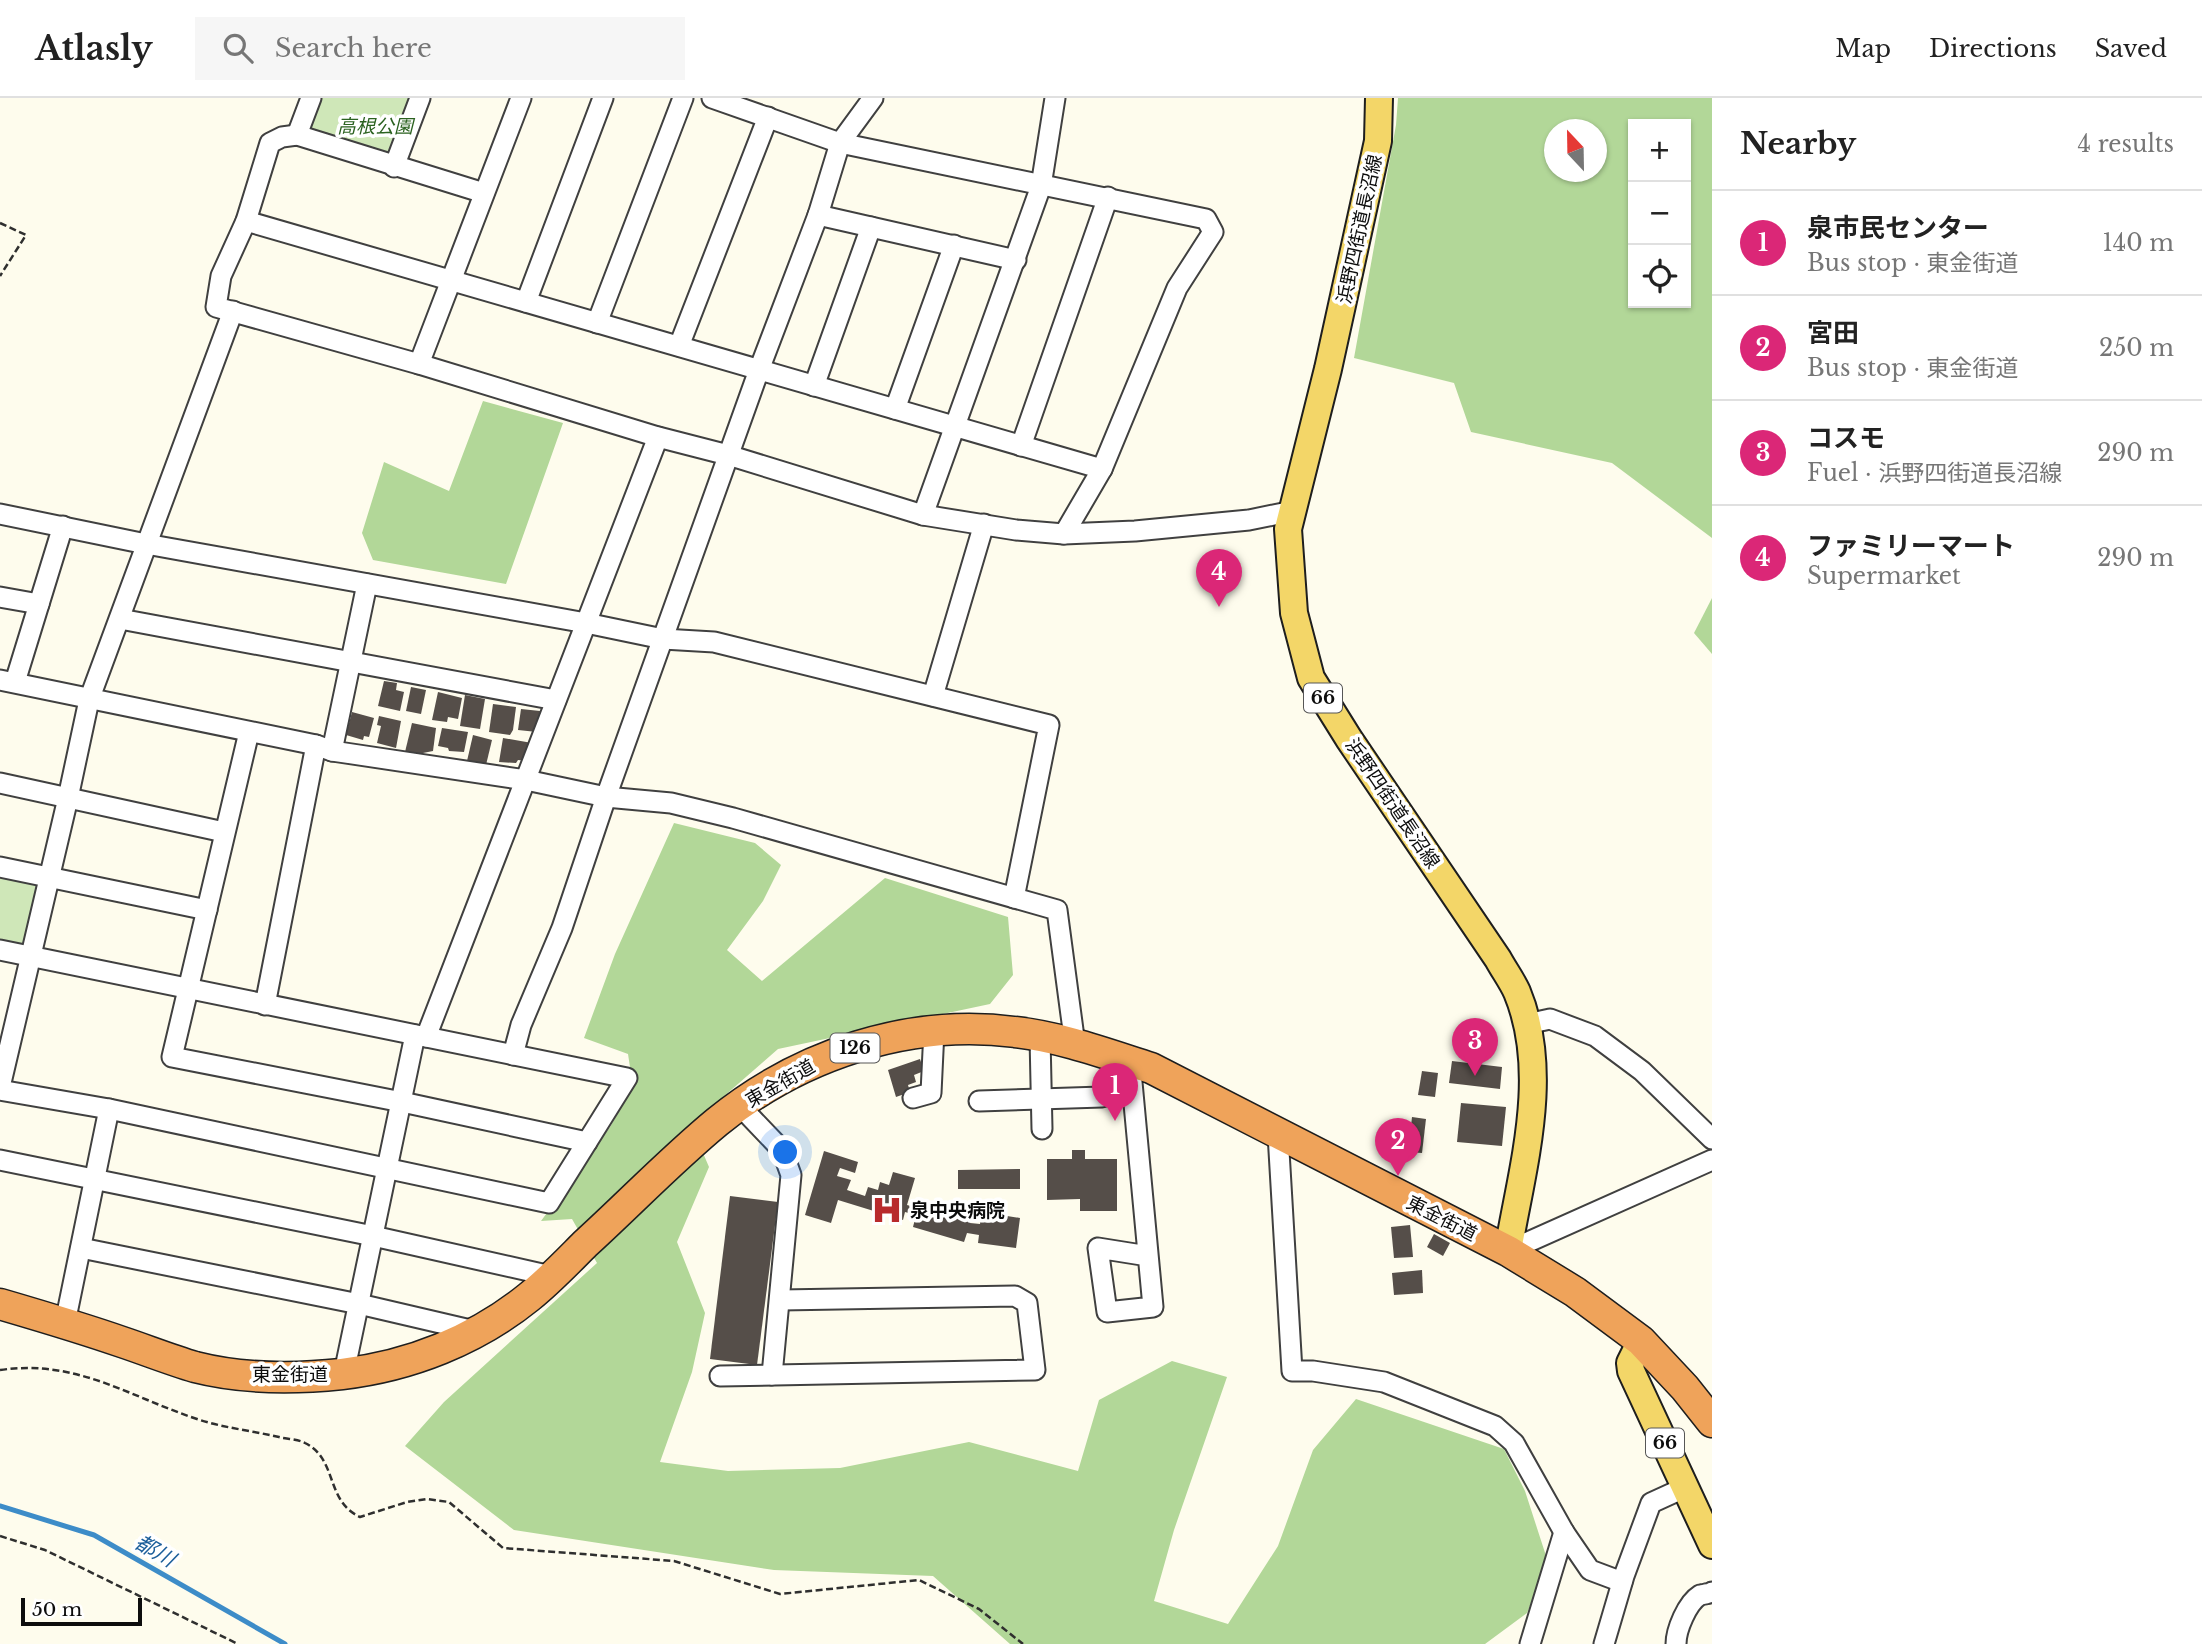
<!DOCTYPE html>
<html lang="en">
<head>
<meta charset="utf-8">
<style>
  body { margin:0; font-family:"Libre Baskerville","Noto Sans JP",serif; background:#f6f6f6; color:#222 }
  .controls { position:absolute; right:21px; top:21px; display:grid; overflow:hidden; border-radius:0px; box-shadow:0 2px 5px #0004 }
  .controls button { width:63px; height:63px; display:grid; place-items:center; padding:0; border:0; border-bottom:2px solid #e0e0e0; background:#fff; color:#222; font:35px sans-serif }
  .compass { position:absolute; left:1544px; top:21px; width:63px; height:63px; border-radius:50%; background:#fff; box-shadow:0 2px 5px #0004; rotate:338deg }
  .scale { position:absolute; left:21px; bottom:18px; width:121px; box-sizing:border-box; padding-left:7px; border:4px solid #0d0d0d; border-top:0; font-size:19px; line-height:24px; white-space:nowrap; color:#0d0d0d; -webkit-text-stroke:5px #fff; paint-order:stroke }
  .you { position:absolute; left:786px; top:1055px; width:24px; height:24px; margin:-18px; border:5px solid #fff; border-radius:50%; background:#1a73e8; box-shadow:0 0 0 10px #1a73e833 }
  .badge { display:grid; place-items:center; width:46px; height:46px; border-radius:50%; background:#db2777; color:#fff; font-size:23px; font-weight:700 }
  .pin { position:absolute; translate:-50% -58px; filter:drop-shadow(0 2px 4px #0008) }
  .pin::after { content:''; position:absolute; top:37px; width:24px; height:21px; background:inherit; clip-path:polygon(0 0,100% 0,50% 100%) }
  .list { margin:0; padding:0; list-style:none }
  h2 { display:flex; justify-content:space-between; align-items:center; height:91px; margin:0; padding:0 28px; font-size:30px }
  h2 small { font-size:23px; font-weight:400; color:#767676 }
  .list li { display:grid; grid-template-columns:46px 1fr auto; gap:21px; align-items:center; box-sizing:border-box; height:105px; padding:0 28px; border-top:2px solid #e0e0e0 }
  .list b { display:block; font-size:26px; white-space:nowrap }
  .list p { margin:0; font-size:23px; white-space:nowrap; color:#767676 }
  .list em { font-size:23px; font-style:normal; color:#767676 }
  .icon { flex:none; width:38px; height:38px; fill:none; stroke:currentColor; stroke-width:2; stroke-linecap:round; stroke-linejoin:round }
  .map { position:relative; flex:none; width:1712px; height:1546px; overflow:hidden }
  header { display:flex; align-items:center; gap:42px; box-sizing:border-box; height:98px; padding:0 35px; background:#fff; border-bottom:2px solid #e0e0e0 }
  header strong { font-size:33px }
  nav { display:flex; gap:38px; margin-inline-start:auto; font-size:24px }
  .search { width:490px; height:63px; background:#f6f6f6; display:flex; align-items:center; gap:18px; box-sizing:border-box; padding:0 24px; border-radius:0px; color:#767676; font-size:26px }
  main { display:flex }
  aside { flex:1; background:#fff }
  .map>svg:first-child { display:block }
</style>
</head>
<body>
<header>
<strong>Atlasly</strong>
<div class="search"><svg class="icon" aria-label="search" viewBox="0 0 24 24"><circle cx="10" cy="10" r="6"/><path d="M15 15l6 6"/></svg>Search here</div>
<nav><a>Map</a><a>Directions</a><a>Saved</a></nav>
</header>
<main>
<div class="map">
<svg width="1712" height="1546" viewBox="0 0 1712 1546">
  <rect width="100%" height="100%" fill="#fefced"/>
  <g fill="#cfe7b8">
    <path d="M318 0H416L395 54 382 60 313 34 309 24Z"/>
    <path d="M0 775 44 784 29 852 0 845Z"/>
  </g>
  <g fill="#b2d798" fill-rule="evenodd">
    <path d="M1398 0H1712V440L1612 365 1471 334 1454 285 1354 260 1396 27ZM1686 26V205H1633V26ZM1554 32H1596V74H1554Z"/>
    <path d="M483 303 563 325 506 486 373 462 362 435 384 364 449 393Z"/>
    <path d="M1712 500V556L1694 535Z"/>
    <path d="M674 725 755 745 781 767 763 803 727 852 762 883 885 780 1008 819 1013 877 990 906 778 951 691 1027 709 1069 677 1144 705 1215 692 1274 660 1364 728 1373 840 1370 969 1344 1078 1373 1099 1302 1172 1263 1227 1279 1174 1432 1154 1503 1228 1526 1278 1448 1313 1352 1356 1301 1504 1351 1525 1393 1548 1464 1527 1515 1485 1546H1010L933 1478 774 1472 514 1432 405 1348 444 1304 597 1165 572 1121 541 1123 610 1029 633 989 628 956 584 940 615 856Z"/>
  </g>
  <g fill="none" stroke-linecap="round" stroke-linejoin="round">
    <path stroke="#3d8cc8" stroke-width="5" d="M0 1408 94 1437 285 1546"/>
  </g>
  <g fill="#554e49">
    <path d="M384 583 397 585 396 592 404 594 400 613 378 608Z"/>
    <path d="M411 589 426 592 421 616 406 613Z"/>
    <path d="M438 594 462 600 458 621 448 619 447 624 432 622Z"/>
    <path d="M465 597 485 601 480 631 460 628Z"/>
    <path d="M493 606 516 609 513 632 510 637 489 634Z"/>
    <path d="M521 611 540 613 537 634 518 632Z"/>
    <path d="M352 614 374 620 369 639 364 638 363 642 346 637Z"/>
    <path d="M379 618 401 623 396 650 377 645 381 628 377 627Z"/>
    <path d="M412 625 436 630 433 653 418 656 405 654Z"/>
    <path d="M442 630 468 634 464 654 449 653 448 650 438 648Z"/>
    <path d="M473 637 492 642 486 667 467 663Z"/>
    <path d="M503 640 532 645 529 663 518 662 516 665 499 664Z"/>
    <path d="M920 961 924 973 914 977 916 984 908 987 910 994 896 999 888 972Z"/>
    <path d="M1452 963 1502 969 1500 991 1449 985Z"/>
    <path d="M1422 973 1438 975 1435 999 1418 997Z"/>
    <path d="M1461 1005 1506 1009 1502 1048 1457 1044Z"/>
    <path d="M1412 1019 1426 1021 1422 1055 1408 1054Z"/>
    <path d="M1072 1052H1085V1061H1117V1113H1080V1101L1047 1102V1061H1072Z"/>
    <path d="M824 1053 858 1064 855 1075 840 1070 837 1078 851 1082 847 1092 865 1098 868 1089 878 1092 880 1084 889 1087 893 1074 915 1080 907 1107 932 1114 934 1105 973 1117 970 1125 980 1126 982 1114 1020 1120 1016 1150 978 1145 979 1137 967 1135 964 1144 913 1129 916 1117 905 1114 903 1122 838 1102 831 1125 805 1117Z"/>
    <path d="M1020 1071V1091H958V1072Z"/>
    <path d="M730 1098 778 1104 757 1267 710 1261Z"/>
    <path d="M1410 1127 1413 1159 1394 1160 1391 1129Z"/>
    <path d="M1434 1136 1450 1145 1443 1158 1427 1149Z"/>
    <path d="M1422 1172 1423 1195 1394 1197 1392 1175Z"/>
  </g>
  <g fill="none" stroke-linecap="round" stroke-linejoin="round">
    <g stroke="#404040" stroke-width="23">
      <g id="minor">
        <path d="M712 0 840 45 1206 121 1213 134 1177 190 1102 371 1064 436"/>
        <path d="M297 37 311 0"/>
        <path d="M394 69 420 0"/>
        <path d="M484 95 297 37 282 39 270 45 246 123 221 178 216 209 419 266 658 339 728 357 923 417 1016 432 1064 436 1135 433 1249 422 1293 413"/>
        <path d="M818 117 1016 162"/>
        <path d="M246 123 1102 371"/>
        <path d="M526 204 603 0"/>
        <path d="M597 225 683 0"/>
        <path d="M679 248 768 19"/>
        <path d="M419 266 521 0"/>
        <path d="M814 288 871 129"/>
        <path d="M895 311 954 147"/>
        <path d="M1021 348 1108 99"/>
        <path d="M0 416 146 446 586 525 663 541 714 544 1049 627 1014 800"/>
        <path d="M923 417 1041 88 1055 0"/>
        <path d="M0 499 39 506"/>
        <path d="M120 521 556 602"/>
        <path d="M0 582 316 647 332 653 526 682 606 699 671 705 733 720 1057 812 1075 947"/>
        <path d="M15 584 63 428"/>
        <path d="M933 598 984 426"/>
        <path d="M249 634 172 959 402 1004 587 1044"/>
        <path d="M332 653 367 486"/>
        <path d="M0 685 224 734"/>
        <path d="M0 769 207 812"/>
        <path d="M0 852 627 980 549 1105 109 1011 0 992"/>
        <path d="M265 907 316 647"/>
        <path d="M1527 926 1550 921 1595 938 1642 973 1712 1041"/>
        <path d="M426 939 658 339"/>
        <path d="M1040 939 1042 1031"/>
        <path d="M513 957 521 927 562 830 606 699 759 272 818 117 840 45 873 0"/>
        <path d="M0 989 68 700 89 602 233 213"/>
        <path d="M913 1000 931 995 934 932"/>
        <path d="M979 1003 1102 999 1130 963 1153 1209 1107 1214 1098 1150 1148 1158"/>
        <path d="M740 1008 782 1052 791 1077 772 1277"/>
        <path d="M1278 1036 1292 1273H1313L1384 1284 1495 1328 1514 1345 1564 1434 1590 1472 1622 1484"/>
        <path d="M0 1062 373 1138 551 1178"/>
        <path d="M81 1150 359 1206 479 1234"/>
        <path d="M1508 1153 1712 1062"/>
        <path d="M65 1225 109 1011"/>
        <path d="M344 1275 415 937"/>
        <path d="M720 1278 1035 1272 1027 1205 1015 1198 781 1202"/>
        <path d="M1530 1546 1564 1434"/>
        <path d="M1604 1546 1624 1478 1651 1405 1686 1389"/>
        <path d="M1676 1546C1676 1532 1687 1505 1700 1497 1701 1497 1711 1495 1712 1494"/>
      </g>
    </g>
    <g stroke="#1e1e1e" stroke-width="30">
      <g id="major">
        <path d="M1379 0 1378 43 1328 271 1288 431 1294 515 1311 580 1349 641 1498 861C1504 872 1512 883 1517 894 1551 976 1522 1070 1508 1153"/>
        <path d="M1641 1243 1630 1265 1631 1273 1712 1447"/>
      </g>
    </g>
    <g stroke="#1e1e1e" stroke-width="33">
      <path id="highway" d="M0 1206C41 1218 82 1230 122 1244 146 1252 171 1262 195 1269 242 1281 294 1281 342 1276 410 1268 476 1242 529 1199 549 1183 567 1164 585 1146 629 1106 671 1062 717 1024 799 957 909 920 1015 934 1061 939 1107 956 1151 970L1508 1153 1575 1194 1641 1243 1685 1290 1712 1324"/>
    </g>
    <g stroke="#2f2f2f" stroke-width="2.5" stroke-dasharray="7 3.5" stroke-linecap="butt">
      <path d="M0 125 26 137 0 178"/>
      <path d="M0 1272C78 1261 129 1299 200 1322 225 1330 253 1333 279 1339 286 1341 298 1341 305 1345 338 1361 325 1403 360 1419L407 1404 427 1401 449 1404 503 1450 674 1463 780 1496 919 1482 979 1511 1023 1546"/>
      <path d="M0 1438 45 1452 238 1546"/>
    </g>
    <use href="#minor" stroke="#fff" stroke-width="19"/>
    <use href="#major" stroke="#f3d668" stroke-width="26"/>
    <use href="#highway" stroke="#efa35a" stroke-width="30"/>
  </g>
  <defs>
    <g id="hospital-bare" transform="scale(2.415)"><path d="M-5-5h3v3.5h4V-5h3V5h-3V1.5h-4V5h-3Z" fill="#b82a2c" stroke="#fff" stroke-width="2.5" paint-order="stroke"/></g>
  </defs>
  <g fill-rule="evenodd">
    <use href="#hospital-bare" x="887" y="1112"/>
  </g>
  <g text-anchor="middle" stroke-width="7" stroke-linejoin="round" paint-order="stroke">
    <g fill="#fff" stroke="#565656" stroke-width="2">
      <rect x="1304" y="585.5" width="38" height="29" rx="5"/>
      <rect x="830.5" y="935.5" width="49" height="29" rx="5"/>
      <rect x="1646" y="1330.5" width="38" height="29" rx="5"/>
    </g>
    <g font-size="18" font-weight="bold" fill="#0d0d0d">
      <text x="1323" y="606">66</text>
      <text x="855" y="956">126</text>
      <text x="1665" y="1351">66</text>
    </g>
    <g font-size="19" font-style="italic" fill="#2b6220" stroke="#fff">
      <text x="375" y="35">高根公園</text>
    </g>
    <g font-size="19" fill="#0d0d0d" stroke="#fff">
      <text transform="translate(1359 131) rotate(-78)" y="7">浜野四街道長沼線</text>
      <text transform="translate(1393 705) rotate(56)" y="7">浜野四街道長沼線</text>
      <text transform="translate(780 985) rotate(-30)" y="7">東金街道</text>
      <text transform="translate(1442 1120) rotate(27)" y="7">東金街道</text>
      <text x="290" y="1283">東金街道</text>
    </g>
    <g font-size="19" font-weight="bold" fill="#0d0d0d" stroke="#fff" text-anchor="start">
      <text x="910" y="1119">泉中央病院</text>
    </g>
    <g font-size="21" font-style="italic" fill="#1b5e9a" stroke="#fff">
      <text transform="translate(155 1453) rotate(30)" y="7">都川</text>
    </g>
  </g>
</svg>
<div class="controls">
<button>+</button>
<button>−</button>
<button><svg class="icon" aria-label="locate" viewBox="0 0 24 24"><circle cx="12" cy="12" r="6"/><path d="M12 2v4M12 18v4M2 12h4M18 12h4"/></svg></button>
</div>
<svg class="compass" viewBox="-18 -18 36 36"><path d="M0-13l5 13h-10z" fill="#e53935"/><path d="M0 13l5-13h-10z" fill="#767676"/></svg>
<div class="scale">50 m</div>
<div class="you"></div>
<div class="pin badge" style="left:1115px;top:1023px">1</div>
<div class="pin badge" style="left:1398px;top:1078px">2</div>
<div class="pin badge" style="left:1475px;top:978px">3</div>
<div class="pin badge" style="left:1219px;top:509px">4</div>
</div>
<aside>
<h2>Nearby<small>4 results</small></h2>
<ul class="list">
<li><span class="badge">1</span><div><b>泉市民センター</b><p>Bus stop · 東金街道</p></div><em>140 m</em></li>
<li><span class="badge">2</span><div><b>宮田</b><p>Bus stop · 東金街道</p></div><em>250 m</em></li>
<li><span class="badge">3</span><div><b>コスモ</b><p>Fuel · 浜野四街道長沼線</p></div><em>290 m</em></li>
<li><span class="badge">4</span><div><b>ファミリーマート</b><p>Supermarket</p></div><em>290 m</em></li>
</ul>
</aside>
</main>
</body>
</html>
